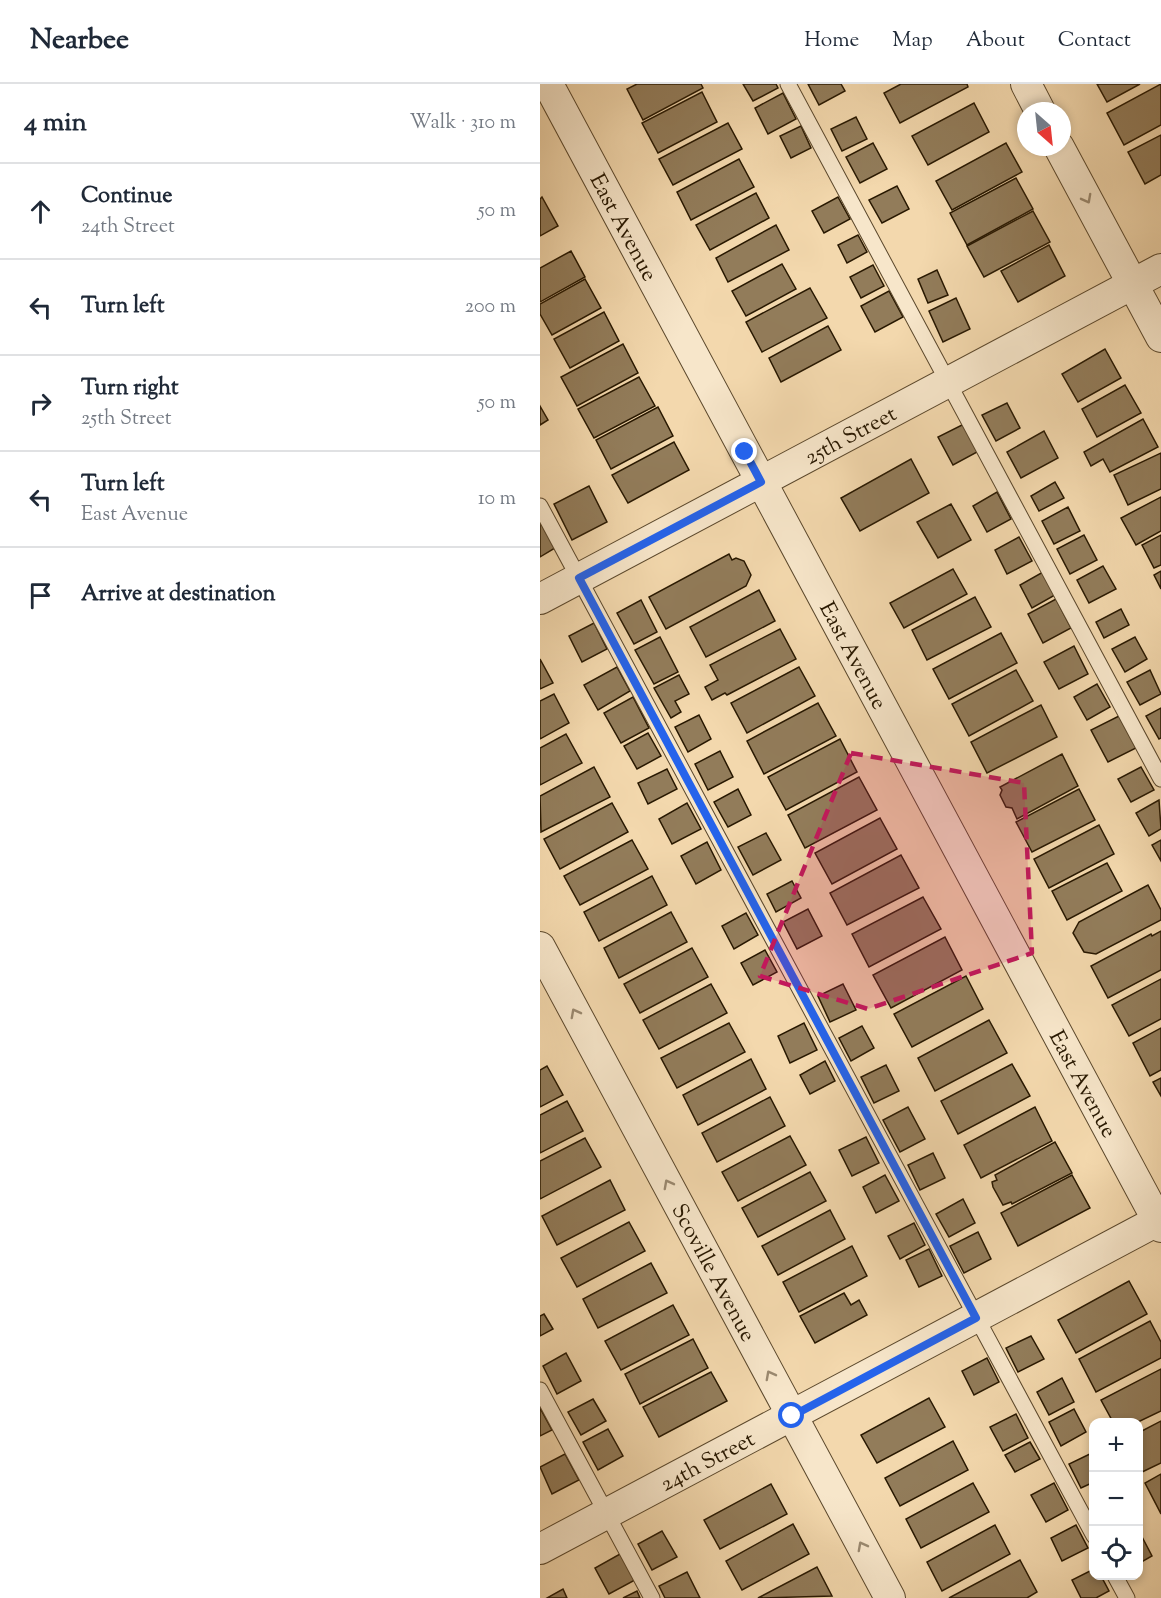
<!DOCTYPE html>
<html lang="en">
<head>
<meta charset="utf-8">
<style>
  body { margin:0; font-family:"Sorts Mill Goudy",serif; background:#f2f2f3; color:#1f2937 }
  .controls { position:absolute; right:18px; bottom:18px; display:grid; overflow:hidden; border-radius:12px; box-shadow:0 3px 9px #0003 }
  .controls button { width:54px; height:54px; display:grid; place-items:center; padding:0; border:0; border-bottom:2px solid #e0e1e3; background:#fff; color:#1f2937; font:30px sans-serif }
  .compass { position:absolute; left:477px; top:18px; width:54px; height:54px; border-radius:50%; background:#fff; box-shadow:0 3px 9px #0003; rotate:153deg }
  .stop { position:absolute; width:18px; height:18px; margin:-14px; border:4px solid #2563eb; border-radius:50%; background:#fff }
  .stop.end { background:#2563eb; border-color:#fff; box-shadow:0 2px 6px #0008 }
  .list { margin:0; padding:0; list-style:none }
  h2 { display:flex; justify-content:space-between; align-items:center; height:78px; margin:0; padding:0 24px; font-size:26px }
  h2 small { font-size:20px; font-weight:400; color:#747a83 }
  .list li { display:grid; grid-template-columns:39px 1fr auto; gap:18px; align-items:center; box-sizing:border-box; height:96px; padding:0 24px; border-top:2px solid #e0e1e3 }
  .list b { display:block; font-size:22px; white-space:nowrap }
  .list p { margin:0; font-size:20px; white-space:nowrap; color:#747a83 }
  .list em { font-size:20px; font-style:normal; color:#747a83 }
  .icon { flex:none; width:33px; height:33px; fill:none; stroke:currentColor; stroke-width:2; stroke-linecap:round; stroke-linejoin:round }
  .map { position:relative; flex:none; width:621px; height:1514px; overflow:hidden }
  header { display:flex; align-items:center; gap:36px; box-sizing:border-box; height:84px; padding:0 30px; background:#fff; border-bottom:2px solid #e0e1e3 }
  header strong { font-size:28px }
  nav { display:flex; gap:33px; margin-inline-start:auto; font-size:21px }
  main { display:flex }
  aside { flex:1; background:#fff }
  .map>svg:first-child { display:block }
</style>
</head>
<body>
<header>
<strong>Nearbee</strong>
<nav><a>Home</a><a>Map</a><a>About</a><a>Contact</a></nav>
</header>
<main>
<aside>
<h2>4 min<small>Walk · 310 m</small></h2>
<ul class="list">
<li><svg class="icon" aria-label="ahead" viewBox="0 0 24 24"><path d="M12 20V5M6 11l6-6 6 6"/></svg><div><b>Continue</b><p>24th Street</p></div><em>50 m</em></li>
<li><svg class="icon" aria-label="left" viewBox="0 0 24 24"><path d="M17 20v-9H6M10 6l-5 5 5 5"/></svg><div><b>Turn left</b></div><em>200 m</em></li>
<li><svg class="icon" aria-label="right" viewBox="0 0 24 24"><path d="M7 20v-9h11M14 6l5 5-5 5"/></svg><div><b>Turn right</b><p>25th Street</p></div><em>50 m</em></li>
<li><svg class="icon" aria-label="left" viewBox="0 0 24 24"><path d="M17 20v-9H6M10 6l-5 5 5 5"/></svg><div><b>Turn left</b><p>East Avenue</p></div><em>10 m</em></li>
<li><svg class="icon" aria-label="arrive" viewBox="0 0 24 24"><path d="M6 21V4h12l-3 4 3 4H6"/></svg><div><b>Arrive at destination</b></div></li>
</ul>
</aside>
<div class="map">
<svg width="621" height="1514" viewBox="0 0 621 1514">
  <rect width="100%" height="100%" fill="#f3d8ad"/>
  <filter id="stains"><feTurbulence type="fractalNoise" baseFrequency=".00333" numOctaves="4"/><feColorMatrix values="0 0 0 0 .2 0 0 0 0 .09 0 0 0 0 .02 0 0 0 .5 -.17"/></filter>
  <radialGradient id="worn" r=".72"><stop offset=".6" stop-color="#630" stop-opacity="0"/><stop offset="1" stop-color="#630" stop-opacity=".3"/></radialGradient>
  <g fill="#927c5a" stroke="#281801" stroke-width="1.5">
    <path d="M97 0H161L163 4 103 36 87 5Z"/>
    <path d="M203 0H236L238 4 213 17Z"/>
    <path d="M268 0H301L305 7 279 21Z"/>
    <path d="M361 0H427L428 3 360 39 344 9Z"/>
    <path d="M557 0H600L567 18Z"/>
    <path d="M621 0V41L584 61 567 29Z"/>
    <path d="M162 8 177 38 118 69 102 39Z"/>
    <path d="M243 9 256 35 228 50 215 24Z"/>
    <path d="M434 19 449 48 388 81 372 52Z"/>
    <path d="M316 33 327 55 302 67 291 45Z"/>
    <path d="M188 39 202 65 133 101 119 75Z"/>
    <path d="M261 42 271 64 251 74 240 52Z"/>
    <path d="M621 51V91L605 100 588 68Z"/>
    <path d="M333 59 347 85 320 99 306 73Z"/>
    <path d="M466 59 482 88 412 126 396 97Z"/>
    <path d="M199 75 214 103 151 136 137 108Z"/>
    <path d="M476 94 493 125 427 161 410 129Z"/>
    <path d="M357 102 369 125 342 139 329 116Z"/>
    <path d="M216 109 229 134 170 166 156 141Z"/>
    <path d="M2 113 18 142 0 152V115Z"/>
    <path d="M298 113 310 135 284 149 272 127Z"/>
    <path d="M493 127 510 158 444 193 427 162Z"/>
    <path d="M236 141 249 166 188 198 176 174Z"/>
    <path d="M318 151 327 168 307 179 298 161Z"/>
    <path d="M509 161 525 192 478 218 461 187Z"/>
    <path d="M31 167 45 193 0 218V184Z"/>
    <path d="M242 180 256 205 206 232 192 207Z"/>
    <path d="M333 181 344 202 321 214 310 193Z"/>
    <path d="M397 186 408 211 388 219 378 195Z"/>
    <path d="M45 195 61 224 12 251 0 230V220Z"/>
    <path d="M270 204 287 234 222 268 206 238Z"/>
    <path d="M349 207 363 233 335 248 321 222Z"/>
    <path d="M416 214 430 245 403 258 389 227Z"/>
    <path d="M64 228 79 257 30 284 14 255Z"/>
    <path d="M288 242 301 266 241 298 229 274Z"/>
    <path d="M83 260 98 289 37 322 21 293Z"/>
    <path d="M565 265 581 294 538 318 522 290Z"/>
    <path d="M99 293 115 322 54 354 38 325Z"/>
    <path d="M585 301 601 329 557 353 542 325Z"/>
    <path d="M467 319 480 344 456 357 442 331Z"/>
    <path d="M0 322 8 336 0 341Z"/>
    <path d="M118 323 133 352 71 385 56 356Z"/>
    <path d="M603 335 618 363 570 388 563 375 551 382 544 368Z"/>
    <path d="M424 340 439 367 413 381 398 353Z"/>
    <path d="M504 347 518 374 481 394 467 368Z"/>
    <path d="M134 358 149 386 88 419 72 391Z"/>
    <path d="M621 369V405L588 421 574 391Z"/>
    <path d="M371 375 389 409 320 447 301 414Z"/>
    <path d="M515 398 524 414 499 427 491 412Z"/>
    <path d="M49 402 67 438 32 456 14 420Z"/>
    <path d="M457 408 471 435 447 448 433 422Z"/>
    <path d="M621 413V447L596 461 581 434Z"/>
    <path d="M411 420 431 456 398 474 377 438Z"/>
    <path d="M528 423 540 447 514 460 502 437Z"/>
    <path d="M0 437 15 464 0 473Z"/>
    <path d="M544 451 557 476 530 490 517 465Z"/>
    <path d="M621 451V481L614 484 602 461Z"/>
    <path d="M479 453 492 477 467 490 455 466Z"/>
    <path d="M189 470 192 476 196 474 204 477 211 491 206 502 126 545 109 513Z"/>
    <path d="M563 482 576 505 549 519 537 496Z"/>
    <path d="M413 485 427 510 364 544 350 519Z"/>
    <path d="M621 487V505L614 491Z"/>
    <path d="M503 488 515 511 492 524 480 501Z"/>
    <path d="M219 506 235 537 166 573 150 543Z"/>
    <path d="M435 513 451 543 387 576 372 546Z"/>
    <path d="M516 515 531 544 503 559 488 530Z"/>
    <path d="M101 516 117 548 94 560 77 529Z"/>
    <path d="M581 525 589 541 564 554 556 538Z"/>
    <path d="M54 539 67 565 42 578 29 552Z"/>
    <path d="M240 545 256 575 187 611 185 609 172 616 165 603 178 596 170 581Z"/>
    <path d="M461 549 477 579 409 615 393 585Z"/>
    <path d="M120 553 138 588 114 600 95 566Z"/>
    <path d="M595 553 607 575 585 588 572 565Z"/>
    <path d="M534 562 548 590 519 605 504 578Z"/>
    <path d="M0 575 13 599 0 605Z"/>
    <path d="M77 583 90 607 58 626 44 601Z"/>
    <path d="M259 583 275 612 207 649 191 619Z"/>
    <path d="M476 586 493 617 429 652 412 620Z"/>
    <path d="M610 586 621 610 600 621 587 598Z"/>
    <path d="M139 591 149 610 135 617 141 628 131 634 114 604Z"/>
    <path d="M557 600 570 623 547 636 534 613Z"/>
    <path d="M14 610 29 639 0 655V617Z"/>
    <path d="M93 613 109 644 81 659 64 629Z"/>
    <path d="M278 619 296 652 224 690 207 657Z"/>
    <path d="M501 621 517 653 447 689 431 658Z"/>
    <path d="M621 624V654L619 655 606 632Z"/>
    <path d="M159 631 171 655 148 668 135 643Z"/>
    <path d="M579 632 596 664 568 678 551 646Z"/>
    <path d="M108 649 121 672 97 685 84 662Z"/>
    <path d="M26 650 42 679 0 701V664Z"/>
    <path d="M300 655 317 688 246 726 228 693Z"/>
    <path d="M180 667 193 693 168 706 155 680Z"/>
    <path d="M522 670 538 702 477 735 472 724 466 723 460 711 462 706 460 703Z"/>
    <path d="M54 683 70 713 1 748 0 712Z"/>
    <path d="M601 683 614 706 591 718 578 695Z"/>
    <path d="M127 685 137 705 108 720 98 699Z"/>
    <path d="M319 693 337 726 265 764 248 731Z"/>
    <path d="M198 705 211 731 188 743 174 718Z"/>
    <path d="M539 705 555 736 492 768 476 738Z"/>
    <path d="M619 716 621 745 609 752 596 729Z"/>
    <path d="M72 719 88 748 20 785 4 755Z"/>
    <path d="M147 719 161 745 132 760 119 735Z"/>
    <path d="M340 734 357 765 292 800 275 769Z"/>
    <path d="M559 741 574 770 509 804 494 775Z"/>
    <path d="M226 749 241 776 213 791 198 763Z"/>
    <path d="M92 756 108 785 40 821 24 792Z"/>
    <path d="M621 756V777L612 761Z"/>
    <path d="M167 758 181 786 156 800 141 772Z"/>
    <path d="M361 771 379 804 307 841 290 809Z"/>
    <path d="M567 779 582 807 527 836 512 807Z"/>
    <path d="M112 792 127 821 59 857 44 828Z"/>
    <path d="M252 797 261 814 236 828 227 810Z"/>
    <path d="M608 801 621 826V836L556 870 544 868 533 849 539 838Z"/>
    <path d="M383 813 401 845 329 883 312 850Z"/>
    <path d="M268 825 282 852 257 865 243 838Z"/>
    <path d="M131 828 147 858 79 894 64 864Z"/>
    <path d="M206 829 218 851 194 865 182 842Z"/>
    <path d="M621 847V886L568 914 551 882 611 850 612 852Z"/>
    <path d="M405 853 422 886 351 924 333 891Z"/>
    <path d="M152 864 168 893 100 929 84 900Z"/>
    <path d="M225 866 237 888 213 901 201 879Z"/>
    <path d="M426 892 443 925 372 963 354 930Z"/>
    <path d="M621 895V935L589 952 572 921Z"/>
    <path d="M171 900 187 929 119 965 103 936Z"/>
    <path d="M303 900 316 926 290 938 278 912Z"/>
    <path d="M449 936 467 969 395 1007 378 974Z"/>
    <path d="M189 939 205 968 137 1004 121 974Z"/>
    <path d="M264 939 277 966 250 979 238 952Z"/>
    <path d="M322 942 334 964 311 977 299 954Z"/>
    <path d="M621 944V986L610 992 593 959Z"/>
    <path d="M211 975 226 1005 158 1041 143 1011Z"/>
    <path d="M285 977 295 997 270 1010 260 991Z"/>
    <path d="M472 980 490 1012 418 1050 401 1017Z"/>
    <path d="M346 981 359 1007 334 1019 321 993Z"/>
    <path d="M7 982 23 1011 0 1023V986Z"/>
    <path d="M621 994V1012L613 998Z"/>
    <path d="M230 1013 245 1042 177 1078 162 1049Z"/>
    <path d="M27 1017 43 1047 0 1069V1031Z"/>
    <path d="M368 1023 385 1055 360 1068 343 1036Z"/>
    <path d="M495 1023 512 1057 441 1094 424 1061Z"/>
    <path d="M250 1052 266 1081 198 1117 182 1088Z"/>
    <path d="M326 1053 339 1079 312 1092 299 1066Z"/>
    <path d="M45 1054 61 1083 0 1115V1077Z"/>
    <path d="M515 1058 532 1089 472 1120 471 1118 463 1121 453 1103 452 1098 457 1096 455 1091Z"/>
    <path d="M393 1069 405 1094 380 1106 368 1081Z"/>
    <path d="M270 1088 286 1117 218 1153 202 1124Z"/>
    <path d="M345 1091 359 1117 336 1129 323 1103Z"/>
    <path d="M532 1091 550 1124 478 1162 461 1129Z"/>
    <path d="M70 1096 85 1126 17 1161 2 1132Z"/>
    <path d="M423 1115 435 1139 409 1153 396 1130Z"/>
    <path d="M290 1126 305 1155 238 1191 222 1162Z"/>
    <path d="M89 1138 105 1167 37 1203 21 1174Z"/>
    <path d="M374 1139 385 1161 360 1175 348 1152Z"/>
    <path d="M438 1148 451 1175 424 1189 410 1162Z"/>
    <path d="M312 1162 327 1192 259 1228 243 1198Z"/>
    <path d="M389 1165 402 1192 379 1203 366 1176Z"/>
    <path d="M111 1179 127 1209 58 1244 43 1215Z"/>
    <path d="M589 1197 607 1230 536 1269 518 1236Z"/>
    <path d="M304 1209 311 1221 319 1216 327 1231 275 1259 260 1232Z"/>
    <path d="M133 1221 149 1251 81 1286 65 1257Z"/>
    <path d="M4 1230 13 1245 0 1252V1232Z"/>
    <path d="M610 1237 621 1258V1274L556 1308 539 1275Z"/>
    <path d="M491 1252 504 1275 478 1288 466 1264Z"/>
    <path d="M153 1255 168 1284 100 1320 85 1290Z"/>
    <path d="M26 1269 41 1297 17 1310 3 1282Z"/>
    <path d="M447 1274 459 1298 434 1311 422 1287Z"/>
    <path d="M621 1285V1327L598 1338H573L561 1316Z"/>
    <path d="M171 1288 187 1317 119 1353 103 1323Z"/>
    <path d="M522 1294 534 1318 509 1331 497 1308Z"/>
    <path d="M389 1314 405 1343 337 1379 321 1351Z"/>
    <path d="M53 1315 66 1337 41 1351 28 1328Z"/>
    <path d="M0 1324 12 1346 0 1352Z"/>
    <path d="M534 1325 546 1348 521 1362 509 1338Z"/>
    <path d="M476 1330 488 1354 463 1367 450 1343Z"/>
    <path d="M621 1337V1379L600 1389 598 1349Z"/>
    <path d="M68 1345 83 1372 58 1386 43 1358Z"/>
    <path d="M413 1357 428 1386 360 1422 345 1394Z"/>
    <path d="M490 1358 500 1375 475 1388 465 1371Z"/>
    <path d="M554 1368V1398L541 1404 529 1380Z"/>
    <path d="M25 1370 39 1396 12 1410 0 1383Z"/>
    <path d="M621 1390V1430L605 1399Z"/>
    <path d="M433 1399 449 1428 381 1464 366 1435Z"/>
    <path d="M514 1399 528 1426 506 1438 491 1411Z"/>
    <path d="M231 1400 247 1430 180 1465 164 1436Z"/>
    <path d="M253 1440 269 1470 202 1506 186 1477Z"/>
    <path d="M455 1441 470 1470 402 1507 387 1478Z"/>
    <path d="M536 1441 548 1464 522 1477 511 1454Z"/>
    <path d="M122 1447 137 1473 112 1486 98 1460Z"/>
    <path d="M600 1449 612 1472 598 1480V1450Z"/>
    <path d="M80 1470 95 1496 69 1510 55 1484Z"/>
    <path d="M480 1476 497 1508 487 1514H409Z"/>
    <path d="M277 1483 292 1512 218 1514Z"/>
    <path d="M554 1485V1492H561L569 1507 556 1514H541L532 1496Z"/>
    <path d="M147 1488 160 1514H125L119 1502Z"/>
    <path d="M23 1505 27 1514H7Z"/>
    <path d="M97 1507 100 1514H83Z"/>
  </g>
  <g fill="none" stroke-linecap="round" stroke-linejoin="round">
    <g stroke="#5b482c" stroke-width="17">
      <g id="service">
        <path d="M248 0 621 695"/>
        <path d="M0 422 554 1452"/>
        <path d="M0 1306 112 1514"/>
        <path d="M575 1492 587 1514"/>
      </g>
    </g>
    <g stroke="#5b482c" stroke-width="32">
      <g id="minor">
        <path id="s1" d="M8 0 621 1143"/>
        <path d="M486 0 500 27"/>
        <path d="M519 63 621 253"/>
        <path id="s2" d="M0 515 621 185"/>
        <path id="s3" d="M0 863 350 1514"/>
        <path id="s4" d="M0 1465 621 1135"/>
      </g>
    </g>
    <use href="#service" stroke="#f7e6ca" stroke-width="15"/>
    <use href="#minor" stroke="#f7e6ca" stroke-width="30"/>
  </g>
  <defs><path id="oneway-chevron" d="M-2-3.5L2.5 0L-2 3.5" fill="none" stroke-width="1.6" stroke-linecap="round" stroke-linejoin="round" transform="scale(1.5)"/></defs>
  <g stroke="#9a8970">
    <use href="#oneway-chevron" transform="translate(547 115) rotate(62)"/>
    <use href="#oneway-chevron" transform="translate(35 929) rotate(-118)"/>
    <use href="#oneway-chevron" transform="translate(128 1100) rotate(-118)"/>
    <use href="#oneway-chevron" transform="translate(230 1291) rotate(-118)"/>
    <use href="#oneway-chevron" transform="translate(322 1462) rotate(-118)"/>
  </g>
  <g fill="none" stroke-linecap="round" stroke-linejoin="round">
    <path stroke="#2563eb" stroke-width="8" d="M205 368 221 398 39 494 436 1234 252 1332"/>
  </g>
  <path fill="#c2185b" fill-opacity="0.2" stroke="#c2185b" stroke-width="4.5" stroke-dasharray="12 8" stroke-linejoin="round" d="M311 669 484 699 492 869 328 925 220 892Z"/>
  <g text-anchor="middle" stroke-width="4.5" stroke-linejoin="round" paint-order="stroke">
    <g font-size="22" fill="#281801" stroke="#f7e6ca">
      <text dy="8" stroke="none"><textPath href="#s1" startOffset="162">East Avenue</textPath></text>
      <text dy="8" stroke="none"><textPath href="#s2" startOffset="351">25th Street</textPath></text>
      <text dy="8" stroke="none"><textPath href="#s1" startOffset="648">East Avenue</textPath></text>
      <text dy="8" stroke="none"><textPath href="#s1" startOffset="1134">East Avenue</textPath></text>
      <text dy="8" stroke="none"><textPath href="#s3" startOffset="369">Scoville Avenue</textPath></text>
      <text dy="8" stroke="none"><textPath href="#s4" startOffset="189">24th Street</textPath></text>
    </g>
  </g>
  <rect width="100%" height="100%" filter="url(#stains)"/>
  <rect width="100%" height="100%" fill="url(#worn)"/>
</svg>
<div class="controls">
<button>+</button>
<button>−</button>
<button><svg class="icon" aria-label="locate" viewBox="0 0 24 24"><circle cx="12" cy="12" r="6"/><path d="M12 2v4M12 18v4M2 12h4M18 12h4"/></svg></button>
</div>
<svg class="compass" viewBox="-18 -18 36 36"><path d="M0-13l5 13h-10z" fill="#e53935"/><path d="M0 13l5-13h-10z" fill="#747a83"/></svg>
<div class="stop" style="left:252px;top:1332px"></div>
<div class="stop end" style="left:205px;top:368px"></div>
</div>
</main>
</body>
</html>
